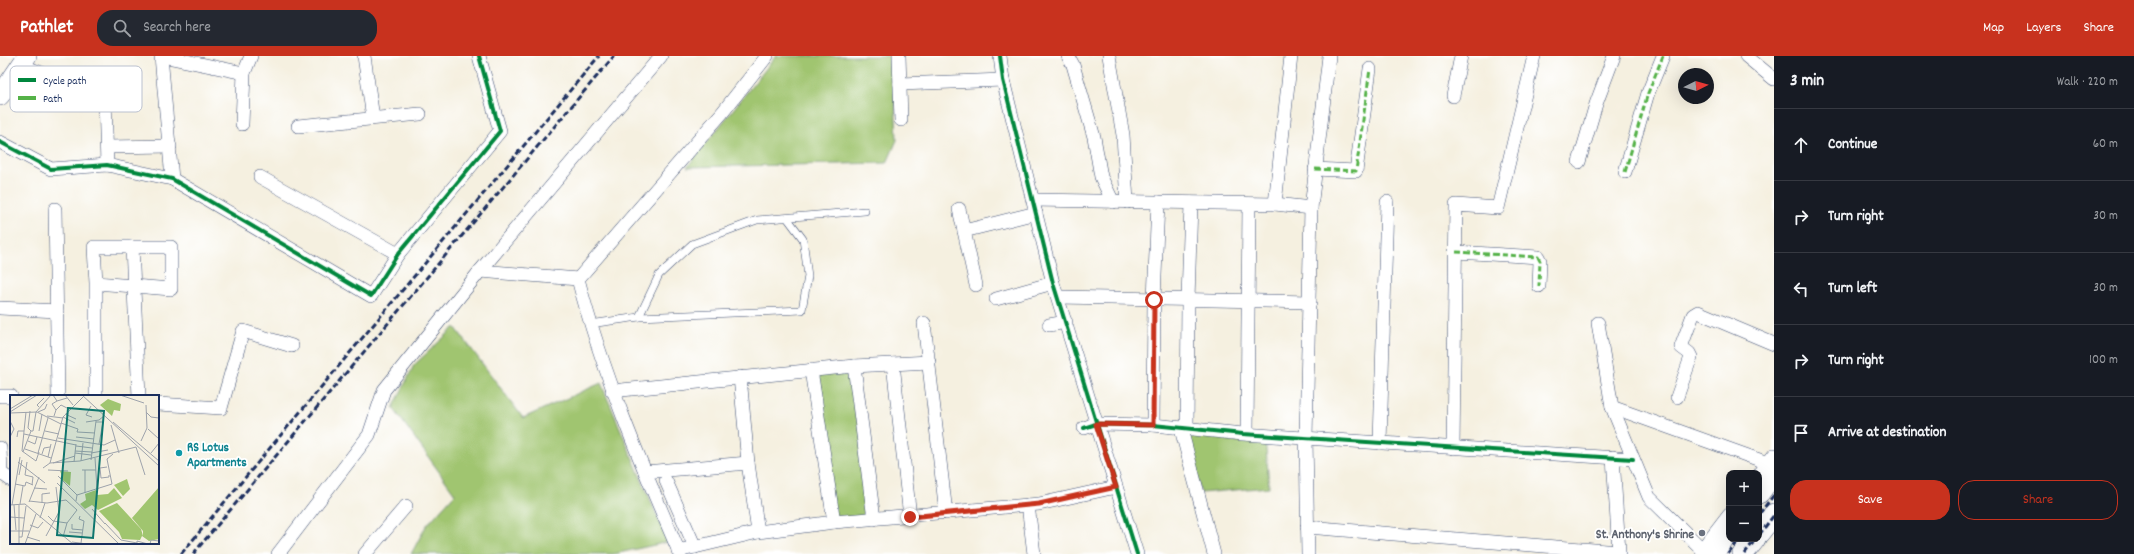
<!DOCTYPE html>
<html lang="en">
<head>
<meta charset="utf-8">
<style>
  body { margin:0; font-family:Dekko,sans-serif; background:#242831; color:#f1f3f6 }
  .controls { position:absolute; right:12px; bottom:12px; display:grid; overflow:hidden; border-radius:8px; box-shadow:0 4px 16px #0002 }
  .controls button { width:36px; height:36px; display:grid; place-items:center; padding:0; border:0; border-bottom:1px solid #363941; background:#171b24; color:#f1f3f6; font:20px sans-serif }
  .compass { position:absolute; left:1678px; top:12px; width:36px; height:36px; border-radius:50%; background:#171b24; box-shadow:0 4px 16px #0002; rotate:85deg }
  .stop { position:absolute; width:12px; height:12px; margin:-9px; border:3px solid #c8321e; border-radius:50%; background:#fff }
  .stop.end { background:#c8321e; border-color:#fff; box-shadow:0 1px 4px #0008 }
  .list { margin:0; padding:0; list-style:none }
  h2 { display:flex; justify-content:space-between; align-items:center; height:52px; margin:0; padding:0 16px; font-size:17px }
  h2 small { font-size:13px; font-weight:400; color:#9ea1a6 }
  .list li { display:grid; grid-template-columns:26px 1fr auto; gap:12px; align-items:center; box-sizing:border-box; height:72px; padding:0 16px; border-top:1px solid #363941 }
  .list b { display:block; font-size:15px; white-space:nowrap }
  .list em { font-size:13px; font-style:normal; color:#9ea1a6 }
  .actions { display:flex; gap:8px; padding:12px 16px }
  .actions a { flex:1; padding:9px 0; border:1px solid #c8321e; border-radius:16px; text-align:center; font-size:14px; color:#c8321e }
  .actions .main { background:#c8321e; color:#fff }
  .icon { flex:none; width:22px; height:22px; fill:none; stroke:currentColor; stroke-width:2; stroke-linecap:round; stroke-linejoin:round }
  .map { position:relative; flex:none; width:1774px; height:498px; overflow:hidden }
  header { display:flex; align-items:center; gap:24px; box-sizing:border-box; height:56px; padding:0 20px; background:#c8321e; color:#fff }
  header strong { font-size:19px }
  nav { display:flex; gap:22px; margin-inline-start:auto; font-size:14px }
  .search { width:280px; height:36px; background:#242831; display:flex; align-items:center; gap:10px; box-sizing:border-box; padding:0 14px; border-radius:16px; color:#9ea1a6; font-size:15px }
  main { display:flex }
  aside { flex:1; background:#171b24 }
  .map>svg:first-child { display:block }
</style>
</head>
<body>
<header>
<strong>Pathlet</strong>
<div class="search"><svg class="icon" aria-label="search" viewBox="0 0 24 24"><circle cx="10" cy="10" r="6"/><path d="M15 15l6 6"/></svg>Search here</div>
<nav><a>Map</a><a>Layers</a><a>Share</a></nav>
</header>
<main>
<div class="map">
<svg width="1774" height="498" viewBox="0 0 1774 498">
  <rect width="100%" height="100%" fill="#fff"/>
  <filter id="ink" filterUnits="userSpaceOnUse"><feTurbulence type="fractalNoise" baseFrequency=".025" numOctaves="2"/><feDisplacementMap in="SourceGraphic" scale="8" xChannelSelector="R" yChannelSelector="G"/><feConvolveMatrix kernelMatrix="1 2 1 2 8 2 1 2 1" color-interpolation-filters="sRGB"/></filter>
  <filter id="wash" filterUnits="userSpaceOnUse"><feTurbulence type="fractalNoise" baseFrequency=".012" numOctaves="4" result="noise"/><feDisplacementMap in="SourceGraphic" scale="16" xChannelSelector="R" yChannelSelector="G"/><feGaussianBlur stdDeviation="0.9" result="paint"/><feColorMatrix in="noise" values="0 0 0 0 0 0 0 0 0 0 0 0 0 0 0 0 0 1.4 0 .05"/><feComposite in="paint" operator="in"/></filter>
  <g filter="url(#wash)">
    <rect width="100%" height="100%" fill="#f5f0e0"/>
    <g fill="#a0c56f" stroke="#5e7a66">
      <path d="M776 0H893L897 84 887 107 687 111Z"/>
      <path d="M455 271 523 362 601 327 668 486 614 498H411L426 470 455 438 393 352 414 309Z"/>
      <path d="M854 310 874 463 834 466 811 314Z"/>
      <path d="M1181 373 1265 380 1269 431 1201 437Z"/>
    </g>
  </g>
  <g filter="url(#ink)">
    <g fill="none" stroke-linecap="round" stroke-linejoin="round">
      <g stroke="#3c4c72" stroke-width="8">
        <g id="service">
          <path d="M639 261 659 219 692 188 757 164 865 155"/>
          <path d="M590 268 639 261 802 254 808 220 803 183 788 163"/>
        </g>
      </g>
      <g stroke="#3c4c72" stroke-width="14">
        <g id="minor">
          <path d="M161 0 172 123"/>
          <path d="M162 0 244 17"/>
          <path d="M364 0 373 62"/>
          <path d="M899 0 901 64"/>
          <path d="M1000 0 1003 24 1053 227 1137 498"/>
          <path d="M1068 0 1073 9 1094 81 1101 121 1113 146"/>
          <path d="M1109 0 1123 79 1127 146"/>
          <path d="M1746 0 1774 23"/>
          <path d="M21 9 105 42 107 109"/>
          <path d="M900 28 1003 24"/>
          <path d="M1453 40 1461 0"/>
          <path d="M242 68 244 17 251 0"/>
          <path d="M298 70 420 58"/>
          <path d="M0 86 51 113 107 109 172 123 371 240 398 198 500 75 479 0"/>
          <path d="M107 91 170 90"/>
          <path d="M1579 106 1596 48 1614 0"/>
          <path d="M1315 113 1356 115 1370 13"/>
          <path d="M1625 116 1648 37 1663 0"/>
          <path d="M260 121 398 198"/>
          <path d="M1033 144 1275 148 1311 152"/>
          <path d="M1275 148 1291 0"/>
          <path d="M55 153 58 340"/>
          <path d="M959 153 964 175"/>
          <path d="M132 191 139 340"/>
          <path d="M1456 196 1538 201 1540 205 1539 230"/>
          <path d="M480 215 578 223C603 318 641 408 680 498"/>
          <path d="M578 223 722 57 767 0"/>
          <path d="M976 229 964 175 1036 157"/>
          <path d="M1059 241 1310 246"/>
          <path d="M996 243 1053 227"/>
          <path d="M0 252 57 255"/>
          <path d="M924 267 946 457"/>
          <path d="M1598 267 1612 351 1649 441 1707 498"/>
          <path d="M1049 269 1066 266"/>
          <path d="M893 308 910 461"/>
          <path d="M854 310 874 463"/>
          <path d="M811 314 834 466"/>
          <path d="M740 321 748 407 758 476"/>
          <path d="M612 335 854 310 929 306"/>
          <path d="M0 340H11"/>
          <path d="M96 340V227L94 191H171V233L96 227"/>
          <path d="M1677 341 1691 301 1689 297 1681 291 1693 259 1698 256 1774 288"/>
          <path d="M158 348 221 352 243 275 292 290"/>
          <path d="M1612 351 1768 407"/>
          <path d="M1153 369 1154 244 1158 146"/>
          <path d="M1084 372 1096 368 1153 369 1243 378 1633 403"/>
          <path d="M1181 373 1214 498"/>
          <path d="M1187 373 1188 244 1191 147"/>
          <path d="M1247 378 1249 148"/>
          <path d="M1380 387 1387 146"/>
          <path d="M0 392 1 417 11 424"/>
          <path d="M1453 392 1456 149 1498 152 1534 0"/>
          <path d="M645 416 748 407"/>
          <path d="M1759 419 1774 399"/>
          <path d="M666 425 695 491"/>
          <path d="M1028 449 1034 498"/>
          <path d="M1307 471 1619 496 1613 401"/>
          <path d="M1702 493 1729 458"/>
          <path d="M678 495 758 476 834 466 1039 448 1116 431"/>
          <path d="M278 498 369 379 384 334 480 215 661 0"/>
          <path d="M365 498 406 450"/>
          <path d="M1308 498 1306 382 1311 152 1329 0"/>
        </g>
      </g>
      <g stroke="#3c4c72" stroke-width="20">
        <path id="secondary" d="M0 40 27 0"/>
      </g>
      <g stroke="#3c4c72" stroke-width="22">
        <g id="primary">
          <path d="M1759 437 1774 417"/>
          <path d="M1759 477 1774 458"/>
          <path d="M1713 498 1729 476"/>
          <path d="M1743 498 1755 483"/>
        </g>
      </g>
      <use href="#service" stroke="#fff" stroke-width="7"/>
      <use href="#minor" stroke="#fff" stroke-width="13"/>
      <use href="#secondary" stroke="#fff" stroke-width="19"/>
      <use href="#primary" stroke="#fff" stroke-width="21"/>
      <g stroke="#1b2f5e" stroke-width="3" stroke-dasharray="6 3" stroke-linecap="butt">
        <path d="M1759 458 1774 439"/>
        <path d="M1759 479 1774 459"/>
        <path d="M181 498 599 0"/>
        <path d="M193 498 614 0"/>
        <path d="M1728 498 1740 483"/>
        <path d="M1744 498 1756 483"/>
      </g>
      <g stroke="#55b248" stroke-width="3" stroke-dasharray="6 3" stroke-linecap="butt">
        <path d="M1315 113 1356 115 1370 13"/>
        <path d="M1625 116 1648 37 1663 0"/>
        <path d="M1456 196 1538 201 1540 205 1539 230"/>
      </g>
      <g stroke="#fff" stroke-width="6">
        <g id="cycleway">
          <path d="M1000 0 1003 24 1053 227 1137 498"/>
          <path d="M0 86 51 113 107 109 172 123 371 240 398 198 500 75 479 0"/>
          <path d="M1084 372 1096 368 1153 369 1243 378 1633 403"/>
        </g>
      </g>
      <use href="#cycleway" stroke="#00873e" stroke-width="4"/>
    </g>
  </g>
  <g fill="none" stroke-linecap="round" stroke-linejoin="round" filter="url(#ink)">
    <path stroke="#c8321e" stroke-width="5" d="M910 461 1039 448 1116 431 1096 368 1153 369 1154 244"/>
  </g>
  <circle fill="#0f9aa8" stroke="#fff" stroke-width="1.5" cx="179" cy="397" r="4"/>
  <circle fill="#6b7280" stroke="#fff" stroke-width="1.5" cx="1702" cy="477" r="4"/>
  <g text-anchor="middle" stroke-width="3.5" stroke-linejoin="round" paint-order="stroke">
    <g font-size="13" font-weight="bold" fill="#0d838f" stroke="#fff" text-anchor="start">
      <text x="187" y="395">RS Lotus<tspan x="187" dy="15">Apartments</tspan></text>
    </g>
    <g font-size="13" font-weight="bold" fill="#5b616d" stroke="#fff" text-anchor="end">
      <text x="1694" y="482">St. Anthony's Shrine</text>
    </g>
  </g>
  <g transform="translate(10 339)">
    <rect width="149" height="149" fill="#f5f0e0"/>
    <path d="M98 4 111 9 110 16 104 15 102 21 90 10ZM50 76 61 77 60 91 50 83 52 81ZM117 84 120 94 113 101 104 90ZM149 92V144L139 146 132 141 130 145 112 144 109 137 89 116 107 108 131 134 133 141V136L122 123ZM104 93 112 103 88 115 82 110 75 114 70 109 76 105 75 99 86 95 87 100 98 99Z" fill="#a0c56f"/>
    <path fill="none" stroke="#9ea3ac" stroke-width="1" d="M43 0 47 6 57 3M55 0 63 10M72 0 149 71M110 0 134 8M81 11 76 20 82 22M29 12 27 10 34 3M0 14 23 0M46 15 42 9 47 6M0 17 27 0M28 17 35 14 37 9M136 17 141 22 149 23M0 18 27 17 51 29M55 19 66 24M37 21 53 23M44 21 46 15 51 10 59 14M53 22 65 28M0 26 4 34 0 42M76 27 89 25 94 21M86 27H93L89 49M103 27 149 66M51 28 68 34 67 37 85 38M101 30 109 58M138 34 149 44M21 36H23L26 17 41 0M29 36 32 19M35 36 49 39M14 39 66 50M7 42 8 36H14M66 42 84 44M48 43 94 50 105 45M18 46 25 49 27 42M131 46 137 33 136 10M66 51 82 53M15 54 41 63M12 56 16 17M12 56 26 66 29 57M65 56 82 57M13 57 21 36 18 33 20 16M28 58 38 23M65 58 81 60M81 58 98 55M141 58 149 48M32 59 34 53 40 52M38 62 41 49M85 63 87 94M81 65 86 26M71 66 73 48M8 67 35 88M17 67 15 80 23 82 22 90M64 67 66 49M40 68 70 66 126 52 135 80M43 68 65 61M97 72 90 73 91 83 99 82V80M33 73 40 68 53 22 73 2M38 75 58 76M72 75H86M75 75V98M9 80 12 65M48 81 67 100M47 88 109 149M5 89 15 91 16 87 23 90M24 93 37 94M19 106 37 108 56 105 67 115 57 128 53 142M66 106 67 100 102 89 97 64 103 59M19 107 29 82M32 108V99L40 98M10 109 13 91M0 110 15 109 63 149M2 110 10 62M4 110 6 135M9 110V149M82 114 95 129M38 121 43 126 57 128M70 121 69 124 74 126 71 148M0 122 14 123M30 123 35 108M95 128 111 145 127 148M62 129V134L73 135M20 130 28 133 33 127M0 136H19M59 137 72 138M36 141 49 117 46 92M9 142H12L16 111M17 142 30 146M62 147 77 149M127 148V146L138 149M15 149 26 119M140 149 141 145 149 146"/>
    <path fill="#0f766e" fill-opacity="0.15" stroke="#0f766e" stroke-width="2" d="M58 13 94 16 83 143 47 140Z"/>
    <rect width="149" height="149" fill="none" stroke="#1b2f5e" stroke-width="2"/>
  </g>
  <rect x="10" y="10" width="132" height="46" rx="6" fill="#fff" stroke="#bbc1cf" stroke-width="1"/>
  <rect x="18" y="22" width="18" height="4" fill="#00873e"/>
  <rect x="18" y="40" width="18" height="4" fill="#55b248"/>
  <g font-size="11" fill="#1b2f5e">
    <text x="43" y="28">Cycle path</text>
    <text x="43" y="46">Path</text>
  </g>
</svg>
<div class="controls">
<button>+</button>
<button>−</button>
</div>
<svg class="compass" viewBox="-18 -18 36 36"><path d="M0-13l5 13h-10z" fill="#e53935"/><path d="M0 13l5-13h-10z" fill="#9ea1a6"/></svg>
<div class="stop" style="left:1154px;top:244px"></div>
<div class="stop end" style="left:910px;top:461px"></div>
</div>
<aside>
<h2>3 min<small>Walk · 220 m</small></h2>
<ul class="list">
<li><svg class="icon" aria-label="ahead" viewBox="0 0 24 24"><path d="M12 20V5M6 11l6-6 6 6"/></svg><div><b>Continue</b></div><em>60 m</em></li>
<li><svg class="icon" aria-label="right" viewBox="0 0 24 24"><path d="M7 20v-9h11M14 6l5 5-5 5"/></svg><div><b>Turn right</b></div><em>30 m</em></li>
<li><svg class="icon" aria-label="left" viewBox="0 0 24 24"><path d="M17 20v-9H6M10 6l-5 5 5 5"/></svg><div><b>Turn left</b></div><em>30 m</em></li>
<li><svg class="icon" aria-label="right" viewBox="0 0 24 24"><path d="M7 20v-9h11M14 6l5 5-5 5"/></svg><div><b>Turn right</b></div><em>100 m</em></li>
<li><svg class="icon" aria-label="arrive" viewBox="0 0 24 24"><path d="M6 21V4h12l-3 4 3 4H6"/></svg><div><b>Arrive at destination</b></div></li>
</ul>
<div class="actions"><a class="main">Save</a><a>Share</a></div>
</aside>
</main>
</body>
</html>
